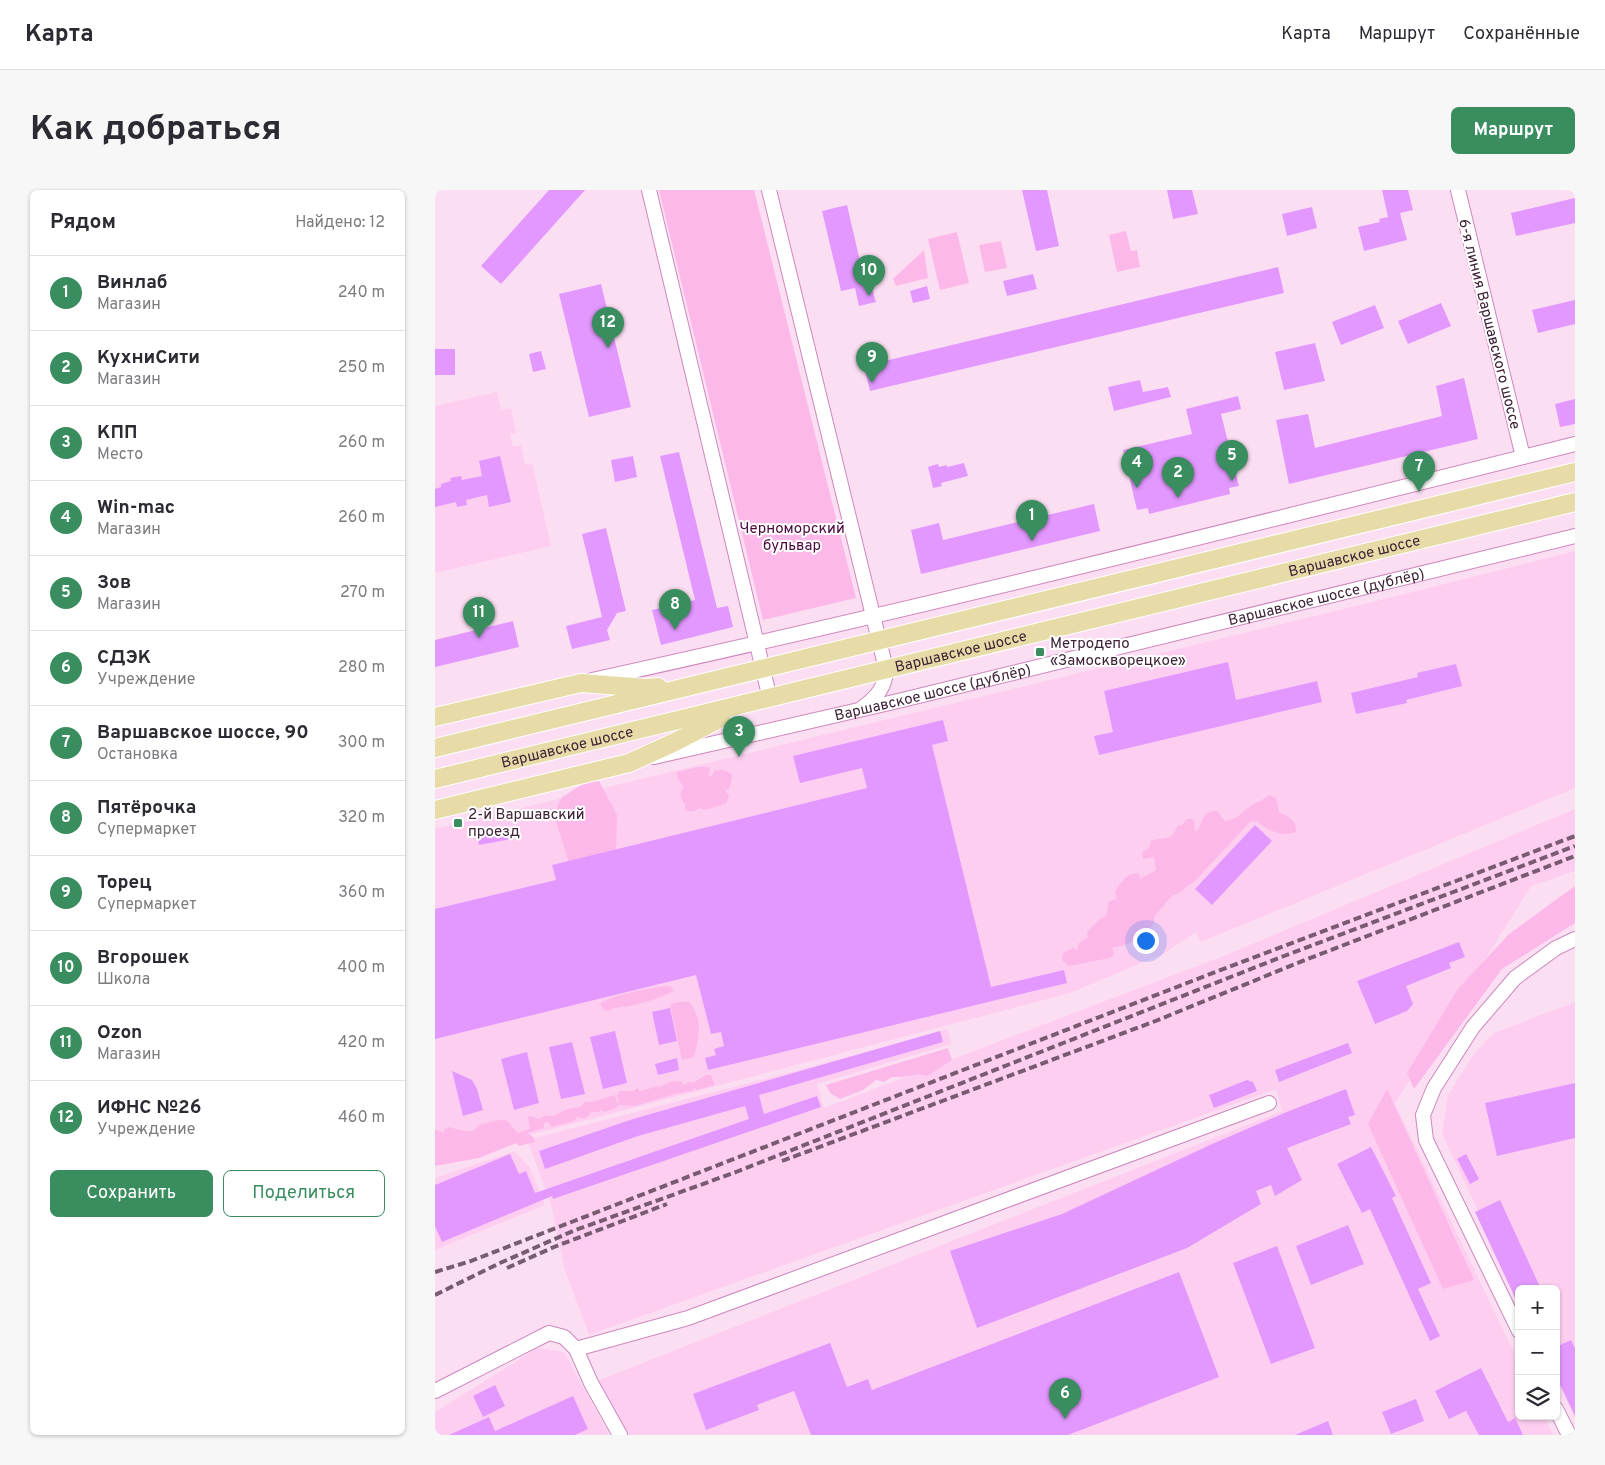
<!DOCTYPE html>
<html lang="ru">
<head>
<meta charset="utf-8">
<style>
  body { margin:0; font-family:Overpass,sans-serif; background:#f7f7f7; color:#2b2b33 }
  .controls { position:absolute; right:15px; bottom:15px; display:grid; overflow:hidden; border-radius:8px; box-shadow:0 1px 4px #0004 }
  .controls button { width:45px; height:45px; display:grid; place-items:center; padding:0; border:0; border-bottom:1px solid #e1e1e2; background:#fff; color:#2b2b33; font:25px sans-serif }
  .you { position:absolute; left:710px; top:750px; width:18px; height:18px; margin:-12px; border:4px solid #fff; border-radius:50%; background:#1a73e8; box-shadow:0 0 0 8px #1a73e833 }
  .badge { display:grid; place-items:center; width:32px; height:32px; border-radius:50%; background:#398d5f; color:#fff; font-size:16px; font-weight:700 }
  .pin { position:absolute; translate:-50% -41px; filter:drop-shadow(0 1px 2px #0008) }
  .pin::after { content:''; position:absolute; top:26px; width:18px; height:15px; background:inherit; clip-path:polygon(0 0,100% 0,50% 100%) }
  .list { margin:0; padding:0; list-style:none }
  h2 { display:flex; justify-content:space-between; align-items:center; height:65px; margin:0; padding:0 20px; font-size:21px }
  h2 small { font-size:16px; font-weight:400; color:#7c7c81 }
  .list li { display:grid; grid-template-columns:32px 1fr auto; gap:15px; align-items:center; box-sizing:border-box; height:75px; padding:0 20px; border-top:1px solid #e1e1e2 }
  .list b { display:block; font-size:19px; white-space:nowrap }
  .list p { margin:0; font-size:16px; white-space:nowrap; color:#7c7c81 }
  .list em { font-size:16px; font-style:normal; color:#7c7c81 }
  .actions { display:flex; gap:10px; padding:15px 20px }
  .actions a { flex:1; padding:11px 0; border:1px solid #398d5f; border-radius:8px; text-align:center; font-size:18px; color:#398d5f }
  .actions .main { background:#398d5f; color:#fff }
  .icon { flex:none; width:28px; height:28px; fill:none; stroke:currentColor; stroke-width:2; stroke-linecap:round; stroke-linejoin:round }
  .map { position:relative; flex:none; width:1140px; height:1245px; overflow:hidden; border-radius:8px }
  header { display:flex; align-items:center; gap:30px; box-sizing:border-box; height:70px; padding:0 25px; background:#fff; border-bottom:1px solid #e1e1e2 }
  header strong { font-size:24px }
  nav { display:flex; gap:28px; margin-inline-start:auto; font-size:18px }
  .intro { display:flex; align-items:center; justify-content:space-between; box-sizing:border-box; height:120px; padding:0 30px }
  h1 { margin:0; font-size:35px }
  .button { padding:12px 22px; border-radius:8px; background:#398d5f; color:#fff; font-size:18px; font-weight:700 }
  main { display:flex; gap:30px; padding:0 30px }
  aside { flex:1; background:#fff; border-radius:8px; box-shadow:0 1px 4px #0004 }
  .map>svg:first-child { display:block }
</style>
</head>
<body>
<header>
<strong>Карта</strong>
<nav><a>Карта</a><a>Маршрут</a><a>Сохранённые</a></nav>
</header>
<div class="intro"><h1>Как добраться</h1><a class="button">Маршрут</a></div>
<main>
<aside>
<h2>Рядом<small>Найдено: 12</small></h2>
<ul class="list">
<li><span class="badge">1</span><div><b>Винлаб</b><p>Магазин</p></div><em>240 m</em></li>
<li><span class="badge">2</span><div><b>КухниСити</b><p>Магазин</p></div><em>250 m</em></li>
<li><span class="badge">3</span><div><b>КПП</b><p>Место</p></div><em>260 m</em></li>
<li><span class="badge">4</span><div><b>Win-mac</b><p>Магазин</p></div><em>260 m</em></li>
<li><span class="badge">5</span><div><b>Зов</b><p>Магазин</p></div><em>270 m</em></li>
<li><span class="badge">6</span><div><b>СДЭК</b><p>Учреждение</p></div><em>280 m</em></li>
<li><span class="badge">7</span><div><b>Варшавское шоссе, 90</b><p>Остановка</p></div><em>300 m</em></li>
<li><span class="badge">8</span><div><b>Пятёрочка</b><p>Супермаркет</p></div><em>320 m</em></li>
<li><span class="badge">9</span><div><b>Торец</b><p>Супермаркет</p></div><em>360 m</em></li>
<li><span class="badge">10</span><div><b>Вгорошек</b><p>Школа</p></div><em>400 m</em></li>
<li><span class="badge">11</span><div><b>Ozon</b><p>Магазин</p></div><em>420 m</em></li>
<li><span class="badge">12</span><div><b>ИФНС №26</b><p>Учреждение</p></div><em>460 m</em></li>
</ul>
<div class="actions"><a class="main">Сохранить</a><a>Поделиться</a></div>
</aside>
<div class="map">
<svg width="1140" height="1245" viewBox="0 0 1140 1245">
  <rect width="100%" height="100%" fill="#fcdef3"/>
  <g fill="#fecef1">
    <path d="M62 202 66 220 76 218 81 243 75 244 78 257 86 255 90 275 97 273 116 356 0 383V216Z"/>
    <path d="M1140 361V598L766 752 761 742 728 764 635 803 0 970V639L962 406Z"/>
    <path d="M1140 619V681L1096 696 960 914 1084 1173V1226H1109L1118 1245H194L162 1191 847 921 841 899 154 1145 129 1077 116 1014 92 950 376 877 513 839 516 854 382 894 389 918 791 765Z"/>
    <path d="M1140 812V1228L1121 1188V1099H1084V1108L1007 944 1013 905 1038 865 1059 843Z"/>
    <path d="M80 961 95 978 110 1015 0 1060V988Z"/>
    <path d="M103 1158 129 1162 174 1245H0V1222Z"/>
  </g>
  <g fill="#fdb8ea">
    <path d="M224 0H319L421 408 328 430Z"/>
    <path d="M691 41 696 61 702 60 705 77 682 82 674 45Z"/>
    <path d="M522 42 534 93 505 100 493 49Z"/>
    <path d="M566 51 572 78 550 82 544 55Z"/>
    <path d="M489 60 493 88 461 96 458 89Z"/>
    <path d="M264 577H274L275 581 273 585 275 587 278 584 279 581C286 579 292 580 297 585L295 598 291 600V603L294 605 292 612 290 614 269 620 264 618C259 622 255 623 250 619V614L248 612 245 604 249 597 242 587V582Z"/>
    <path d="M164 591 182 625 181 660 134 672 119 626 126 608 151 592Z"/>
    <path d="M834 605 841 608 844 622C854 627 862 630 861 642 848 647 832 641 822 631L815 632 760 691C752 695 748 703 738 705 734 710 722 722 720 726 717 733 722 727 718 734 709 747 692 757 677 757L679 764 675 768 634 776 628 771 627 767 629 762 639 758 643 761V754L653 747 652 742 665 729 671 726 674 711 682 709 680 703C685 693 692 681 704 684L705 689 721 680 719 667 708 669 707 662 714 658 716 651C732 645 735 654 743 635L746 636 752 629H757L760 632 759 641 763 640C769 628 767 622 782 621L790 631C803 630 806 622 816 616 822 612 829 610 834 605Z"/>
    <path d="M1140 696V733L1067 779 979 899 972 883 1022 800 1074 744Z"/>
    <path d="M235 796 239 801C220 810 198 817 178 818L176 820 170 821 165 814C172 806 223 796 235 796Z"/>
    <path d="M244 812C247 812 250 811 253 812 256 813 257 815 258 818 268 833 263 850 259 867L247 870 235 814Z"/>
    <path d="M513 858 517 870 492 886 484 884 466 887H457L449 892 441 890 428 900 405 909 395 903 391 895Z"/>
    <path d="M271 885H276L280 895 262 900 259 898 258 901 240 904 200 916 184 915 181 918 169 922 166 920 164 922H156C153 928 151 928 144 928L143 926 139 931 116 937 114 933 111 932 109 934V938L92 943 98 947 100 952 84 956 81 953 44 968 0 976V940L10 943 9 939 16 937C19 939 31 942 35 941 39 941 41 938 45 935 49 933 68 928 72 931 76 934 79 940 83 943L95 939 93 927 96 926 103 929 110 926H119L132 919 145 917 150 912H157L180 905 182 912H184L182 905 185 901H198L203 898 204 901C212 901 218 895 225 897L235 892 246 891 249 895 254 892 258 893Z"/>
    <path d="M952 899 1039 1090 1008 1099 933 934Z"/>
  </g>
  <g fill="#e298fe">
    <path d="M114 0H150L66 94 46 76Z"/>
    <path d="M587 0H612L624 56 601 61Z"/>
    <path d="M732 0H757L763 24 738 29Z"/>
    <path d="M947 0H973L978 20 965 23 972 50 929 61 923 37 945 32 944 29 953 27Z"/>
    <path d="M1140 8V33L1081 46 1076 23Z"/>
    <path d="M412 15 431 97 436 95 441 112 424 116 420 98 406 101 387 21Z"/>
    <path d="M877 17 882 38 852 46 847 24Z"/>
    <path d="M843 77 849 103 435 201 429 176Z"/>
    <path d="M598 84 602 99 572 106 568 91Z"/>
    <path d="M166 94 196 217 154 227 124 104Z"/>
    <path d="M492 96 495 109 478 113 475 101Z"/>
    <path d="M1140 110V134L1103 143 1097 120Z"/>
    <path d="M1006 113 1016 136 973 154 963 131Z"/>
    <path d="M940 115 949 138 906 155 897 132Z"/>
    <path d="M880 153 890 191 849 200 840 162Z"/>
    <rect x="0" y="159" width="20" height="26"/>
    <path d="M106 161 111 179 98 182 94 164Z"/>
    <path d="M1029 188 1043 249 854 294 841 230 873 224 880 258 1007 226 1001 196Z"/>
    <path d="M705 190 708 202 733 197 736 207 679 221 673 197Z"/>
    <path d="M803 206 806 219 786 224 804 296 794 298 795 304 714 324 713 318 702 320 688 260 757 244 751 219Z"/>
    <path d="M1140 209V234L1125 237 1120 214Z"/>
    <path d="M244 262 282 418 293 416 298 437 226 455 217 420 260 410 225 266Z"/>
    <path d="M65 266 76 312 54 317 52 305 31 310 32 315 22 317 21 312 0 317V299L6 297V294L16 291 15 288 26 286 27 290 47 286 44 271Z"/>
    <path d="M198 266 202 287 180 292 176 270Z"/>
    <path d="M529 273 533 286 506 293 507 296 498 298 493 277 503 274 504 277 512 275V277Z"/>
    <path d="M659 314 665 341 486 384 476 340 504 333 508 350Z"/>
    <path d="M171 338 191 421 182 423 172 440 175 450 137 459 131 436 167 427 147 344Z"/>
    <path d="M78 431 84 457 0 477V450Z"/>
    <path d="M793 472 801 510 882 491 887 512 664 565 659 546 678 542 669 501Z"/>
    <path d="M1021 474 1027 496 971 510 972 513 921 524 916 503 983 487 982 483Z"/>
    <path d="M508 530 513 551 497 555 556 797 629 780 632 793 273 880 270 868 281 865 279 859 289 856 286 842 276 844 261 785 0 849V719L121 690 117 675 432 598 427 578 365 593 358 566Z"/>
    <path d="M820 635 837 651 777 715 760 699Z"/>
    <path d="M51 638 52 644 74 639 76 649 44 655 41 640Z"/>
    <path d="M1024 752 1030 767 1014 773 1016 778 971 796 978 814 972 821 940 834 922 791Z"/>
    <path d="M235 818 242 851 224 855 217 822Z"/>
    <path d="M180 841 192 893 168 899 155 847Z"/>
    <path d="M505 841 508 852 324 905 329 924 382 906 386 917 118 1009 117 1006 7 1052 0 1036V995L75 964 84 984 91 981 100 1003 314 929 310 916 203 946 110 979 104 961 198 929Z"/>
    <path d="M137 852 150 904 126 909 114 857Z"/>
    <path d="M913 853 917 863 844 892 840 880Z"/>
    <path d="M92 862 104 913 79 920 66 869Z"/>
    <path d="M242 868 244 880 223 885 220 874Z"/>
    <path d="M17 881 37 890 42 899 48 920 28 926Z"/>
    <path d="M812 890 818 892 822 901 779 918 774 905Z"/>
    <path d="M1140 893V948L1062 966 1050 913Z"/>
    <path d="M911 899 920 925 913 927 916 934 852 958 867 990 840 1006 836 995 821 1001 826 1014 752 1058 542 1138 515 1061 627 1024 777 954 854 921Z"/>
    <path d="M936 957 961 1006 957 1008 996 1093 983 1099 1005 1146 995 1151 935 1019 927 1023 902 974Z"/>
    <path d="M1031 964 1044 989 1035 994 1022 969Z"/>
    <path d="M1065 1010 1106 1099H1084V1116L1040 1022Z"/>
    <path d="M913 1035 929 1074 876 1095 861 1056Z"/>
    <path d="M842 1056 880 1158 836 1174 798 1073Z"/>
    <path d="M744 1082 784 1187 633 1245H376L359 1201 322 1215 324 1220 271 1240 258 1204 395 1153 412 1197 433 1189 437 1200Z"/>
    <path d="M1136 1150 1140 1158V1226L1121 1186V1157Z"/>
    <path d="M1046 1178 1073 1232 1080 1228 1088 1245H1044L1031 1221 1014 1229 1000 1201Z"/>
    <path d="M60 1195 70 1216 48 1227 38 1206Z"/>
    <path d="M138 1206 153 1239 140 1245H14L54 1227 60 1241Z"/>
    <path d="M981 1209 989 1231 956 1244 947 1222Z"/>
    <path d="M893 1231 898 1245H860Z"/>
  </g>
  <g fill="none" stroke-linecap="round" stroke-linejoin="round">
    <g stroke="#ce88bc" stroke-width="16">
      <g id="minor">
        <path d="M214 0 335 509"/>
        <path d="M334 0 451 479C451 497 441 508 427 518"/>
        <path d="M1023 0 1088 267"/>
        <path d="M157 490C486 418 813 336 1140 254"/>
        <path id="s1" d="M219 567 463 511 1140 346"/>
        <path d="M1084 1141 991 950 988 925 999 898 1038 837 1080 788 1121 758 1140 749"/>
        <path d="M141 1159 253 1128 834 913"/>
        <path d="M0 1201 114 1143 129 1147 141 1159 156 1193 185 1245"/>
        <path d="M1121 1219 1134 1245"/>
      </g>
    </g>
    <g stroke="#fff" stroke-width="20">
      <g id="major">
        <path d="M0 527 146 493 212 498 223 497"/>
        <path d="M0 558 1140 282"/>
        <path id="s2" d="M0 589 1140 312"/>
        <path d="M0 620 194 573 240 552 286 528"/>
      </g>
    </g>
    <use href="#minor" stroke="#fff" stroke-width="14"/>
    <use href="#major" stroke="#e7dba8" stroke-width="18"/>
    <g stroke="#785b70" stroke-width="4" stroke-dasharray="8 4" stroke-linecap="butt">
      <path d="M347 971 718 832 870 770 1140 666"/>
      <path d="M72 1078 119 1057 232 1014"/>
      <path d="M0 1082 36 1071 783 781 1140 646"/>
      <path d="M0 1105 65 1073 138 1041 301 982 849 766 1140 656"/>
    </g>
  </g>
  <g fill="#398d5f" stroke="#fff" stroke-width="2">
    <rect x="600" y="457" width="10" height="10" rx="2.5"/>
    <rect x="18" y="628" width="10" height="10" rx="2.5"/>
  </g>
  <g text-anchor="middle" stroke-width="4" stroke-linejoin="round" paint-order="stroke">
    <g font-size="15" fill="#3e2237" stroke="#fff">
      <text transform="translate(1055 134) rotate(76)" y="5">6-я линия Варшавского шоссе</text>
      <text dy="5" stroke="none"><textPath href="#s2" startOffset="946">Варшавское шоссе</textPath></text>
      <text dy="5" stroke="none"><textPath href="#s1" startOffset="691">Варшавское шоссе (дублёр)</textPath></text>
      <text dy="5" stroke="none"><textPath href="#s2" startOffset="541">Варшавское шоссе</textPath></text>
      <text dy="5" stroke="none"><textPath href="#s1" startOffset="286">Варшавское шоссе (дублёр)</textPath></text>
      <text dy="5" stroke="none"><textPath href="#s2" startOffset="136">Варшавское шоссе</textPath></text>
    </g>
    <g font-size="15" fill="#4a093f" stroke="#fff">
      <text x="357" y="343">Черноморский<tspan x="357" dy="17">бульвар</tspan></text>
    </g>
    <g font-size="15" fill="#3e2237" stroke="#fff" text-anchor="start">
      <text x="615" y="458">Метродепо<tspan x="615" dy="17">«Замоскворецкое»</tspan></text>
      <text x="33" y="629">2-й Варшавский<tspan x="33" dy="17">проезд</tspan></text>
    </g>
  </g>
</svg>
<div class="controls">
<button>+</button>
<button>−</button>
<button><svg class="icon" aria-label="layers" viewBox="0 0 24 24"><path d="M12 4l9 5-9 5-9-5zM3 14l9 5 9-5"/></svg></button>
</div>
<div class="you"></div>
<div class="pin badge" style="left:597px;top:351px">1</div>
<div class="pin badge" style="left:743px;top:308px">2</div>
<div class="pin badge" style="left:304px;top:567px">3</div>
<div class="pin badge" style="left:702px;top:298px">4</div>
<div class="pin badge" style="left:797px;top:291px">5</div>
<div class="pin badge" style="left:630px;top:1229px">6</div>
<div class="pin badge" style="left:984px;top:302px">7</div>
<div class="pin badge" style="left:240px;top:440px">8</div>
<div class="pin badge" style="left:437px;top:193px">9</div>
<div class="pin badge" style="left:434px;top:106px">10</div>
<div class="pin badge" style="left:44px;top:448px">11</div>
<div class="pin badge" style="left:173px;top:158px">12</div>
</div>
</main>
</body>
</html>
